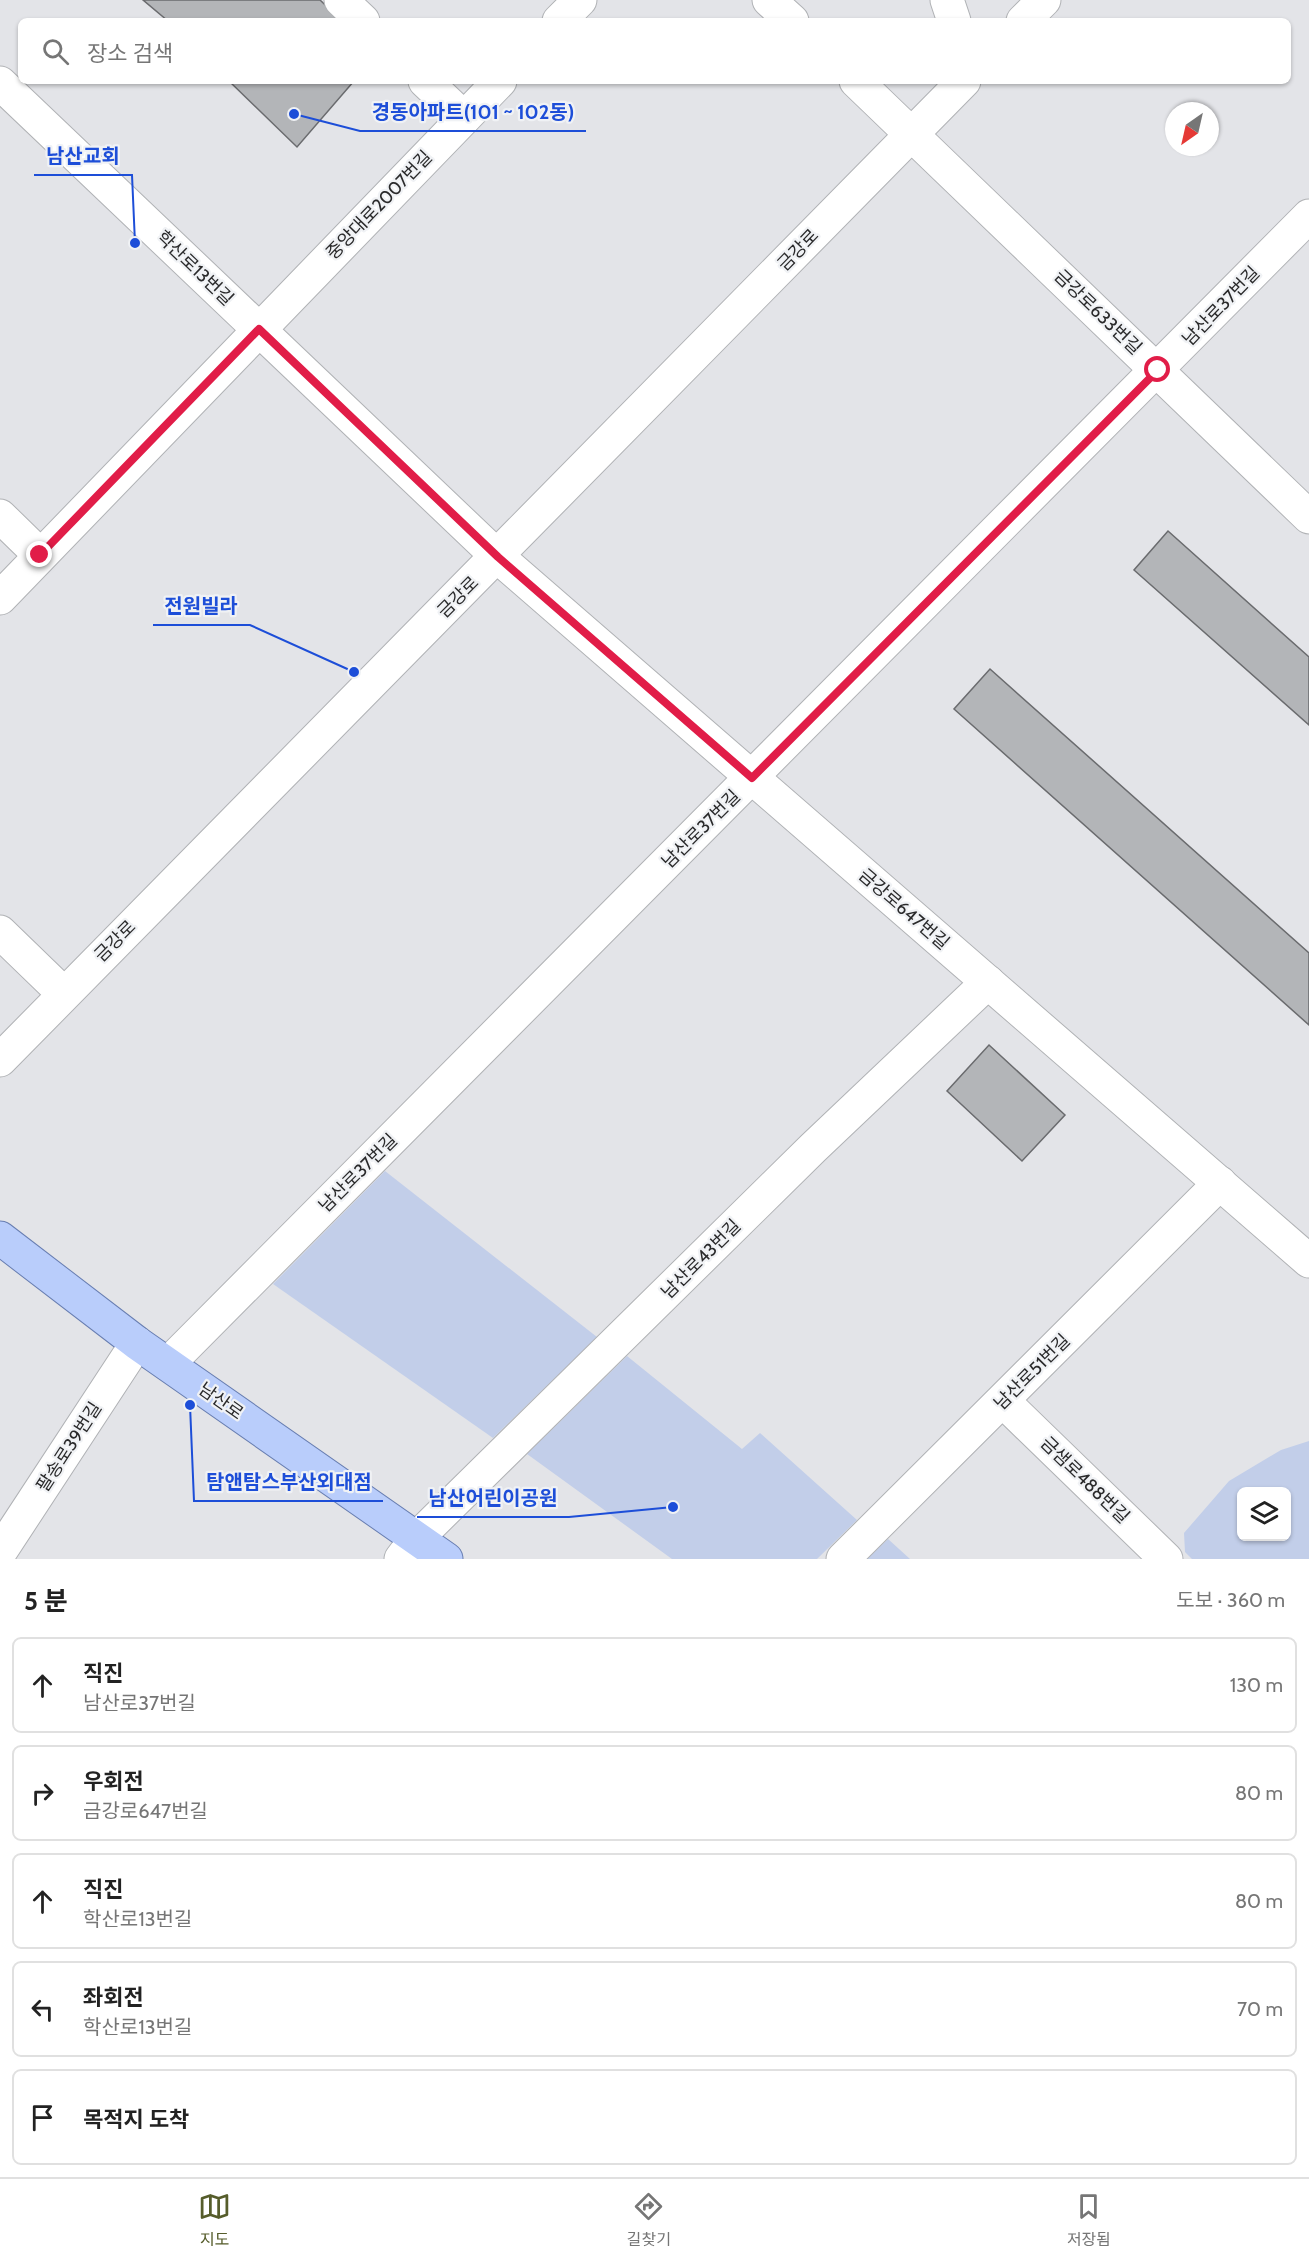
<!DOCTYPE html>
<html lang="ko">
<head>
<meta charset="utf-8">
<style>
  body { margin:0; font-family:Cabin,"Noto Sans KR",sans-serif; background:#f6f6f6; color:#222 }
  .controls { position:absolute; right:18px; bottom:18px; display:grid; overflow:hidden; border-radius:9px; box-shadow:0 2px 4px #0004 }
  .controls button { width:54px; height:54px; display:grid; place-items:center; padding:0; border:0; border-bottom:2px solid #e0e0e0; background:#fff; color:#222; font:30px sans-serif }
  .compass { position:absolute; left:1165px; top:102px; width:54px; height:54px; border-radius:50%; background:#fff; box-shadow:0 2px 4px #0004; rotate:214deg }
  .stop { position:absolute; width:18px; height:18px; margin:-14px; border:4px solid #e11d48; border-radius:50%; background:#fff }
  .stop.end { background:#e11d48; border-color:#fff; box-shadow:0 2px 6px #0008 }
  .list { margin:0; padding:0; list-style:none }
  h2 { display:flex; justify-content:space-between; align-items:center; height:78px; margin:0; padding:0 24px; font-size:26px }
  h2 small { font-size:20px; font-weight:400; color:#767676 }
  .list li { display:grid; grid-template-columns:39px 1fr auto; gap:18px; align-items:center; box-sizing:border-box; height:96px; margin:0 12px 12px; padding:0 12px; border:2px solid #e0e0e0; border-radius:9px }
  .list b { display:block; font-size:22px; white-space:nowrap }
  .list p { margin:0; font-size:20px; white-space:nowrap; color:#767676 }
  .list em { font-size:20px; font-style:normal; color:#767676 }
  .icon { flex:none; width:33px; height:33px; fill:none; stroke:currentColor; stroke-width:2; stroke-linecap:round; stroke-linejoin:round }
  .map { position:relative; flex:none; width:1309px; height:1559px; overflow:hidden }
  .search { position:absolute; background:#fff; box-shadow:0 2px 4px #0004; left:18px; right:18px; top:18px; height:66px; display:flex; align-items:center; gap:15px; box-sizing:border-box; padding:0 21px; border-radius:9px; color:#767676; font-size:22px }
  .sheet { height:618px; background:#fff }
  nav { display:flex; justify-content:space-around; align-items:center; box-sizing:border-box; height:84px; border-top:2px solid #e0e0e0; background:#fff; font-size:16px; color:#767676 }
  nav a { display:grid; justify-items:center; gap:3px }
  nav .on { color:#565d2b }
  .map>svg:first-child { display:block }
</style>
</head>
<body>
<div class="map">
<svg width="1309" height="1559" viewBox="0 0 1309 1559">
  <rect width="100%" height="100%" fill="#e3e4e8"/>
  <g fill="#c2cee9" fill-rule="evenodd">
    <path d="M385 1171 597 1337 493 1438 273 1284Z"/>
    <path d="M627 1356 742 1449 760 1433 857 1520 817 1559H672L527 1454Z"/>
    <path d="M1309 1441V1559H1192L1185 1552 1184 1533 1229 1481 1281 1450ZM1242 1492H1286V1536H1242Z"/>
    <path d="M888 1539 910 1559H867Z"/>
  </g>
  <g fill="#b3b5b8" stroke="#6a6b6e" stroke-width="1.5">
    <path d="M143 0H320L342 21H168Z"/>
    <path d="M229 81H354L297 147Z"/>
    <path d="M1168 531 1309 657V725L1134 570Z"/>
    <path d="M990 669 1309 953V1025L954 709Z"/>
    <path d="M989 1045 1065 1115 1022 1161 947 1091Z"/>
  </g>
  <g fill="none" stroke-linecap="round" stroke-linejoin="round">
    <g stroke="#b0b2b5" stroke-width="35">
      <g id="minor">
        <path d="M341 0 363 21"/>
        <path d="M769 0 792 21"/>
        <path d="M947 0 954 21"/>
        <path d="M559 21 580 0"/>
        <path d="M1023 21 1044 0"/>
        <path d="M425 81 464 118"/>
        <path d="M856 81 1309 517"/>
        <path d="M0 83 498 557 1309 1261"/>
        <path d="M0 516 40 555"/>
        <path d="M0 598 500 81"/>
        <path d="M0 932 63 993"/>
        <path d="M0 1060 964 81"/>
        <path d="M168 1364 1309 216"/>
        <path d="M1003 1401 1166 1559"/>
        <path d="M0 1552 137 1343"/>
        <path d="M401 1559 416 1539 813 1148 988 982"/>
        <path d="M843 1559 1220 1183"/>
      </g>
    </g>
    <g stroke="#687eb1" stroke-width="35">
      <path id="major" d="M0 1238 137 1343 446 1559"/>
    </g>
    <use href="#minor" stroke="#fff" stroke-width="33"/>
    <use href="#major" stroke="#b9cdfb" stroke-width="33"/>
  </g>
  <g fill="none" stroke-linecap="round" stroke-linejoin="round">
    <path stroke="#e11d48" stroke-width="8" d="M40 555 259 329 498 557 752 778 1158 370"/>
  </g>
  <g text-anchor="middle" stroke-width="4.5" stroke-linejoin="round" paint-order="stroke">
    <g font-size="18" fill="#2a2a2b" stroke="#f0f2f5">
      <text transform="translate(379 205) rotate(-46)" y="6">중앙대로2007번길</text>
      <text transform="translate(798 250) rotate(-46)" y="6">금강로</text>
      <text transform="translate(195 268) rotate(44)" y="6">학산로13번길</text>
      <text transform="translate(1221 306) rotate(-46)" y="6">남산로37번길</text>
      <text transform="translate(1098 312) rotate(44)" y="6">금강로633번길</text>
      <text transform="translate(458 597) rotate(-45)" y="6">금강로</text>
      <text transform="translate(701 829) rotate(-45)" y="6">남산로37번길</text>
      <text transform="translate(904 909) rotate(41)" y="6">금강로647번길</text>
      <text transform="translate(115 941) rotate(-45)" y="6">금강로</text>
      <text transform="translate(358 1173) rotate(-45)" y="6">남산로37번길</text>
      <text transform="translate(701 1259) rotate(-45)" y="6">남산로43번길</text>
      <text transform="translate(1032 1372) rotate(-45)" y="6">남산로51번길</text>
      <text transform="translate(221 1401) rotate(35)" y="6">남산로</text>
      <text transform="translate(69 1447) rotate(-57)" y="6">팔송로39번길</text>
      <text transform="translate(1085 1480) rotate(44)" y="6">금샘로488번길</text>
    </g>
  </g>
  <path fill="none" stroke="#1d4ed8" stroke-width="2" d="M294 114L360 131H586M135 243L132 175H34M354 672L250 625H153M190 1405L194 1501H383M673 1507L569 1517H417"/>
  <g fill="#1d4ed8" stroke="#f0f2f5" stroke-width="2">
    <circle cx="294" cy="114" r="6"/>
    <circle cx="135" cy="243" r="6"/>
    <circle cx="354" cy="672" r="6"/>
    <circle cx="190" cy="1405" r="6"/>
    <circle cx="673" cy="1507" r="6"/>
  </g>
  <g font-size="20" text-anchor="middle" font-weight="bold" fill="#1d4ed8" stroke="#f0f2f5" stroke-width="4.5" stroke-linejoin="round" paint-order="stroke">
    <text x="473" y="119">경동아파트(101 ~ 102동)</text>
    <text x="83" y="163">남산교회</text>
    <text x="201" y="613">전원빌라</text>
    <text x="289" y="1489">탐앤탐스부산외대점</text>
    <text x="493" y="1505">남산어린이공원</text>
  </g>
</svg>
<div class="controls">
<button><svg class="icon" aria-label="layers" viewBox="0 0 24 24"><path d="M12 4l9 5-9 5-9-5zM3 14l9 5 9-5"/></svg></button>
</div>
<svg class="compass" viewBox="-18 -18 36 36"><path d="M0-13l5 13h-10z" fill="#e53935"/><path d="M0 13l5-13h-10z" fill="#767676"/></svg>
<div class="stop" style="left:1158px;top:370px"></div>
<div class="stop end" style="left:40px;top:555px"></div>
<div class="search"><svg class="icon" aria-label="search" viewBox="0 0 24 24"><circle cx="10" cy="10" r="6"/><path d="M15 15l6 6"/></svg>장소 검색</div>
</div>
<section class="sheet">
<h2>5 분<small>도보 · 360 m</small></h2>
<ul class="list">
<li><svg class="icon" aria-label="ahead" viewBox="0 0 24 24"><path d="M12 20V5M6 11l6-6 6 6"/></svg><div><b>직진</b><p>남산로37번길</p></div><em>130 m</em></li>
<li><svg class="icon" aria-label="right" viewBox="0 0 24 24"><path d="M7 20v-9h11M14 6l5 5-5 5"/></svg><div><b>우회전</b><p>금강로647번길</p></div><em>80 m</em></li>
<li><svg class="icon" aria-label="ahead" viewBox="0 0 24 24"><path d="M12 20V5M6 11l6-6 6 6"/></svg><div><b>직진</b><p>학산로13번길</p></div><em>80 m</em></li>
<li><svg class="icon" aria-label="left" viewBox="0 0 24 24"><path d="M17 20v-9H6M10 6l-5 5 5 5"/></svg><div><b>좌회전</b><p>학산로13번길</p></div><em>70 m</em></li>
<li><svg class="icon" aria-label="arrive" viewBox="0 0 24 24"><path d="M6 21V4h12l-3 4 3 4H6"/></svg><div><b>목적지 도착</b></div></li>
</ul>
</section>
<nav>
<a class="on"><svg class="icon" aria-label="map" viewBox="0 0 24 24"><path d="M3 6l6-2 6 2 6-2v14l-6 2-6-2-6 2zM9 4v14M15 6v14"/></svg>지도</a>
<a><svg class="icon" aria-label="directions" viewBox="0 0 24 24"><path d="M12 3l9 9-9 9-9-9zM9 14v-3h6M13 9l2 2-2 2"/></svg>길찾기</a>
<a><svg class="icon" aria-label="saved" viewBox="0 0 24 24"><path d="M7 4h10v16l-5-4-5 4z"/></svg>저장됨</a>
</nav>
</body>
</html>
